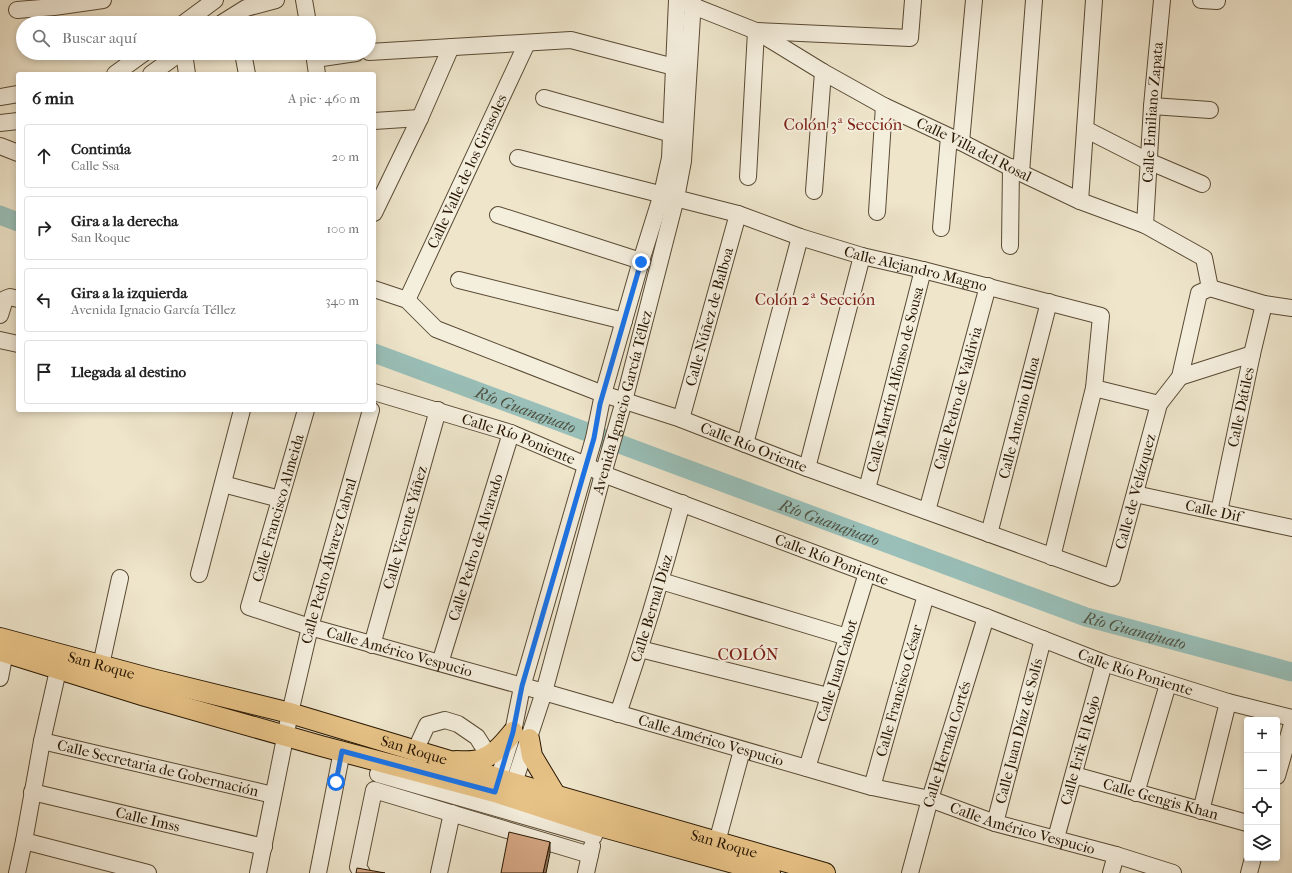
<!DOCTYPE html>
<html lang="es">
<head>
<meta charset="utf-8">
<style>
  body { margin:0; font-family:"IM FELL French Canon",serif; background:#f2f2f2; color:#222 }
  .controls { position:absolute; right:12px; bottom:12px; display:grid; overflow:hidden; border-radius:4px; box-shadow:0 2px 6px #0003 }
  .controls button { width:36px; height:36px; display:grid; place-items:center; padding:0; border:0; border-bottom:1px solid #e0e0e0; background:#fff; color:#222; font:20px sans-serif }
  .stop { position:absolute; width:12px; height:12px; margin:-9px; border:3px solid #1a73e8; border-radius:50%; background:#fff }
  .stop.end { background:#1a73e8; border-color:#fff; box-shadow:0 1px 4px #0008 }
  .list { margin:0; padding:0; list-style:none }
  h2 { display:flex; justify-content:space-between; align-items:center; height:52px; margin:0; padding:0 16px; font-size:17px }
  h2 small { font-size:13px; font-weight:400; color:#767676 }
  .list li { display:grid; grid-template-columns:26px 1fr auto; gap:12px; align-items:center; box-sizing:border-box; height:64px; margin:0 8px 8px; padding:0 8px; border:1px solid #e0e0e0; border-radius:4px }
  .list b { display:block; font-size:15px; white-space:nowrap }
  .list p { margin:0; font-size:13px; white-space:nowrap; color:#767676 }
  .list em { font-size:13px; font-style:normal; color:#767676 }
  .icon { flex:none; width:22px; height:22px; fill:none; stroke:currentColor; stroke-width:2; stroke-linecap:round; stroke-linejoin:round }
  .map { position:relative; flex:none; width:1292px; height:873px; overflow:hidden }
  .search { position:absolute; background:#fff; box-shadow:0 2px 6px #0003; left:16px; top:16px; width:360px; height:44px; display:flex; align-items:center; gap:10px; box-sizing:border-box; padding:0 14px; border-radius:22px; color:#767676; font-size:15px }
  .panel { position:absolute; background:#fff; box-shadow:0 2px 6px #0003; left:16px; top:72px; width:360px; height:340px; border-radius:4px }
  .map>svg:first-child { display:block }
</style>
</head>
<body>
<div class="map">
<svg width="1292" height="873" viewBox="0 0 1292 873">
  <rect width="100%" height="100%" fill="#eee5cb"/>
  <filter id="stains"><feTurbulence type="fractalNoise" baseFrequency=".005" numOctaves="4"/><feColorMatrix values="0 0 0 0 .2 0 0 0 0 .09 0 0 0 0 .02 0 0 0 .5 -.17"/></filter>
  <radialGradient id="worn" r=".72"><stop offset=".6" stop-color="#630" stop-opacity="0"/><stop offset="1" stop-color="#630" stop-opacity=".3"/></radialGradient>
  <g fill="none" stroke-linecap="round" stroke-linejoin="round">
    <g stroke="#99bfb8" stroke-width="19">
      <path d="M0 215 18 222"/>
      <path id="s1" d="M374 353 1086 617 1292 672"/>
    </g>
    <g stroke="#594a34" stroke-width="18">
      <g id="minor">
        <path d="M304 0 308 23"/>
        <path d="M1201 0 1217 1"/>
        <path id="s2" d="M683 2 756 31 823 72 884 106 961 142 1021 173 1080 201 1145 225 1204 258 1210 288"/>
        <path d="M17 10 54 7 103 0"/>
        <path d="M184 23 215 0"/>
        <path d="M222 23 246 8 276 0"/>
        <path d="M369 52 571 40 674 67"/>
        <path d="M184 53 187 74"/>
        <path d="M243 53 247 74"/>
        <path d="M314 53 317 74"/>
        <path d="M315 59 356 53"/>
        <path d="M115 74 144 53"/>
        <path d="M151 74 180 53"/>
        <path d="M0 97 18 94"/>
        <path d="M544 98 672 134"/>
        <path d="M1152 106 1210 110"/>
        <path d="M374 121 420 118"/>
        <path d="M0 123 18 121"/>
        <path d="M1085 129 1148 161 1202 184"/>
        <path d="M961 142 974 0"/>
        <path d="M0 146 18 153"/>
        <path id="s3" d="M518 158 738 214 800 237 862 256 923 270 1101 316 1094 388 1052 557"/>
        <path d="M1021 173 1034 0"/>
        <path d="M748 177 756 31 910 38 913 0"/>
        <path d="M814 191 823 72"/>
        <path d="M1080 201 1094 0"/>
        <path d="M877 212 884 106"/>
        <path d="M374 213 420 118 451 47"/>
        <path d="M498 215 641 261"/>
        <path id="s4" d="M1145 225 1152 106 1162 0"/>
        <path d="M941 228 949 137"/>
        <path d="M1010 246 1011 167"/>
        <path d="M459 280 624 321"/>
        <path id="s5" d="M374 289 407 300 436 329 603 394 681 419 807 468 1112 578 1159 404 1180 377 1199 293 1210 288 1264 304 1292 308"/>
        <path id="s6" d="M407 300 527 43"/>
        <path d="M0 315 5 299 10 297 18 299"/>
        <path d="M0 340 18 344"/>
        <path d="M1180 377 1252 354"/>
        <path d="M1094 388 1159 404"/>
        <path id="s7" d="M374 392 511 433 586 465 603 474 867 573 986 617 1104 663 1228 702 1292 718"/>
        <path id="s8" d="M306 410 249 607 310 627 544 692 872 787 930 799 995 823 1116 855 1173 873"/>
        <path id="s9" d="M681 419 738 214"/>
        <path d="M745 444 800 237"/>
        <path d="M807 468 862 256"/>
        <path d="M223 484 280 499"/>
        <path id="s10" d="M867 489 923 270"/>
        <path id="s11" d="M1135 494 1292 528"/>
        <path id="s12" d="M927 511 988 286"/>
        <path id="s13" d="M1219 512 1252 354 1264 304"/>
        <path id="s14" d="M989 534 1049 302"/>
        <path d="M199 574 242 410"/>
        <path d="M661 581 847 637"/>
        <path id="s15" d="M372 645 438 410"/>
        <path d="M640 649 828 696"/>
        <path id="s16" d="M440 663 511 433"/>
        <path d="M101 665 120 578"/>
        <path d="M0 678 5 652"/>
        <path id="s17" d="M618 714C642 644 663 574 682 503"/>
        <path id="s18" d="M42 741 273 795"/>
        <path d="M415 751 427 725 445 720 458 724 477 737 489 756"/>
        <path id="s19" d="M807 768 867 573"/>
        <path d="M378 774 594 836"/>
        <path id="s20" d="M1074 775 1247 823"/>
        <path d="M1277 776 1292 724"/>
        <path id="s21" d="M872 787 926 595"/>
        <path d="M495 790 513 732 522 687 594 438 603 394 641 261 662 194 670 158 677 0"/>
        <path id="s22" d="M32 792 264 847"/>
        <path d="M1136 793 1168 684"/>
        <path id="s23" d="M512 795 514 783 544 692 603 474 624 401 676 198 683 161 693 0"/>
        <path d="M1201 811 1228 702"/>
        <path id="s24" d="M995 823 1043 639"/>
        <path id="s25" d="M1056 838 1104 663"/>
        <path d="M24 841 148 873"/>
        <path d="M717 842 742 750"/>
        <path d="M17 873 24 841 42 741 61 657"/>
        <path id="s26" d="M258 873 290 713 310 627 371 410"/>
        <path d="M318 873 342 751"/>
        <path d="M362 873 358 867 374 790 590 855"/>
        <path d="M439 873 452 813"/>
        <path d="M586 873 592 846"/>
        <path id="s27" d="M910 873 930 799 986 617"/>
        <path d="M1111 873 1116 855"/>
        <path d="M1249 873 1253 858"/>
      </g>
    </g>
    <g stroke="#271601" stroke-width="22">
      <g id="major">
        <path id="s28" d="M0 638 152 679 290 713 450 761 499 779 825 873"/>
        <path d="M4 652 145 696 321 746 495 792 596 825 770 873"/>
        <path d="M529 739 532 756 556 796"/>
        <path d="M456 761C463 761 472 762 478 760 493 757 504 743 513 732"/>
      </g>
    </g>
    <use href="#minor" stroke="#f4eedd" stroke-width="16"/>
    <use href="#major" stroke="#e7c286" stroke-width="20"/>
  </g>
  <path fill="#95745c" stroke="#271601" d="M550 842V853L546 873H543Z"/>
  <g fill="#d5a683" stroke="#271601">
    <path d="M509 832 550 842 543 873H501Z"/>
    <path d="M357 868 385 873H356Z"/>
  </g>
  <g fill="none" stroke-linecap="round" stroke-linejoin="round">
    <path stroke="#1a73e8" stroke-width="5" d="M336 782 342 751 495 792 513 732 522 686 594 438 600 404 641 262"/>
  </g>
  <g text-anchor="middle" stroke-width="4" stroke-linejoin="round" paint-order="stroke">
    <g font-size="15" fill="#271601" stroke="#f4eedd">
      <text dy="5" stroke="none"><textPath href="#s4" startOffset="113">Calle Emiliano Zapata</textPath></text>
      <text dy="5" stroke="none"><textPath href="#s2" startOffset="327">Calle Villa del Rosal</textPath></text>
      <text dy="5" stroke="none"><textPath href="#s6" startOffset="142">Calle Valle de los Girasoles</textPath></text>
      <text dy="5" stroke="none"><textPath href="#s3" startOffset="413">Calle Alejandro Magno</textPath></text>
      <text dy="5" stroke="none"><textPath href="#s9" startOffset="106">Calle Núñez de Balboa</textPath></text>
      <text dy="5" stroke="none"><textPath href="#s10" startOffset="113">Calle Martín Alfonso de Sousa</textPath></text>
      <text dy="5" stroke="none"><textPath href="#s12" startOffset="117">Calle Pedro de Valdivia</textPath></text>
      <text dy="5" stroke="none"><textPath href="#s23" startOffset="408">Avenida Ignacio García Téllez</textPath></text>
      <text dy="5" stroke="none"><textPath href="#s13" startOffset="107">Calle Dátiles</textPath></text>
      <text dy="5" stroke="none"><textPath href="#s14" startOffset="120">Calle Antonio Ulloa</textPath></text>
      <text dy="5" stroke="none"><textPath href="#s7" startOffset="152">Calle Río Poniente</textPath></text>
      <text dy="5" stroke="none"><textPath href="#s5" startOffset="415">Calle Río Oriente</textPath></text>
      <text dy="5" stroke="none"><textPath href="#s5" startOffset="886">Calle de Velázquez</textPath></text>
      <text transform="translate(278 508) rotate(-74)" y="5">Calle Francisco Almeida</text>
      <text dy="5" stroke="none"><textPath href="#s11" startOffset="80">Calle Dif</textPath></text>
      <text dy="5" stroke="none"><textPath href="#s15" startOffset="122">Calle Vicente Yáñez</textPath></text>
      <text dy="5" stroke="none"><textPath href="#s16" startOffset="121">Calle Pedro de Alvarado</textPath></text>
      <text dy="5" stroke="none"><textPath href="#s7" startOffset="488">Calle Río Poniente</textPath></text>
      <text dy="5" stroke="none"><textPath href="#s26" startOffset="320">Calle Pedro Álvarez Cabral</textPath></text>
      <text dy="5" stroke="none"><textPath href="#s17" startOffset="111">Calle Bernal Díaz</textPath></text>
      <text dy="5" stroke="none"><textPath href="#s8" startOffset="362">Calle Américo Vespucio</textPath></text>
      <text dy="5" stroke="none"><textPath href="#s28" startOffset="105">San Roque</textPath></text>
      <text dy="5" stroke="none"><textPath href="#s19" startOffset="102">Calle Juan Cabot</textPath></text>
      <text dy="5" stroke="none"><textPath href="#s7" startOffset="812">Calle Río Poniente</textPath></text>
      <text dy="5" stroke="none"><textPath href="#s21" startOffset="100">Calle Francisco César</textPath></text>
      <text dy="5" stroke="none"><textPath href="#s24" startOffset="95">Calle Juan Díaz de Solís</textPath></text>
      <text dy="5" stroke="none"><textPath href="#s8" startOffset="686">Calle Américo Vespucio</textPath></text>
      <text dy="5" stroke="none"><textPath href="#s27" startOffset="134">Calle Hernán Cortés</textPath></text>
      <text dy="5" stroke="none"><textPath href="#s25" startOffset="91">Calle Erik El Rojo</textPath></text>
      <text dy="5" stroke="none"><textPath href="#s28" startOffset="429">San Roque</textPath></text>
      <text dy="5" stroke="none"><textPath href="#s18" startOffset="119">Calle Secretaria de Gobernación</textPath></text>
      <text dy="5" stroke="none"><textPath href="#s20" startOffset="90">Calle Gengis Khan</textPath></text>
      <text dy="5" stroke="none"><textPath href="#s22" startOffset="119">Calle Imss</textPath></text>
      <text dy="5" stroke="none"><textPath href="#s8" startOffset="1010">Calle Américo Vespucio</textPath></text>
      <text dy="5" stroke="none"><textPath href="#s28" startOffset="753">San Roque</textPath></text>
    </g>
    <g font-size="16" font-style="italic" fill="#4f5141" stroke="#f4eedd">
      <text dy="6" stroke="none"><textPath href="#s1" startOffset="162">Río Guanajuato</textPath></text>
      <text dy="6" stroke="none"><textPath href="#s1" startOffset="486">Río Guanajuato</textPath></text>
      <text dy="6" stroke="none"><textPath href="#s1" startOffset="810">Río Guanajuato</textPath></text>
    </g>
    <g font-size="17" fill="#7a1f14" stroke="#f4eedd">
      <text x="843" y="130">Colón 3ª Sección</text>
      <text x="815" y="305">Colón 2ª Sección</text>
      <text x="748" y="660">COLÓN</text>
    </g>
  </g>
  <rect width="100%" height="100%" filter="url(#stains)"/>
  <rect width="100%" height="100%" fill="url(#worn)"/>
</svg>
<div class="controls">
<button>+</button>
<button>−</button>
<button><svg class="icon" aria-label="locate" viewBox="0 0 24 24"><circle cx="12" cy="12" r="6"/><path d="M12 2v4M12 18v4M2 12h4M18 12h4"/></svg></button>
<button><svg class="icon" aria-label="layers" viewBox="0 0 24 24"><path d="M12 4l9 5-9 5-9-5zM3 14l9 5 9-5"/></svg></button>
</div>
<div class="stop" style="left:336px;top:782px"></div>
<div class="stop end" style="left:641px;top:262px"></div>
<div class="search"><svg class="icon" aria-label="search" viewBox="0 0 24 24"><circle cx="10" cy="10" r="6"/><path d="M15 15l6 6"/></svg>Buscar aquí</div>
<section class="panel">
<h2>6 min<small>A pie · 460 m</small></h2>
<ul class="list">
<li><svg class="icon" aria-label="ahead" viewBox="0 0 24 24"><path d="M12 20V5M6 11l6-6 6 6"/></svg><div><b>Continúa</b><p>Calle Ssa</p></div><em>20 m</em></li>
<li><svg class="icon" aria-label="right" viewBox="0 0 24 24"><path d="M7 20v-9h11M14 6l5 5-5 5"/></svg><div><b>Gira a la derecha</b><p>San Roque</p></div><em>100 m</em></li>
<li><svg class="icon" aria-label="left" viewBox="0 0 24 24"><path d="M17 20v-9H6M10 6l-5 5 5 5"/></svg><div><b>Gira a la izquierda</b><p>Avenida Ignacio García Téllez</p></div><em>340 m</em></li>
<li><svg class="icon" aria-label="arrive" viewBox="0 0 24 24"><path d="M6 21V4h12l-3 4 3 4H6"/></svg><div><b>Llegada al destino</b></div></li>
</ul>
</section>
</div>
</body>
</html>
